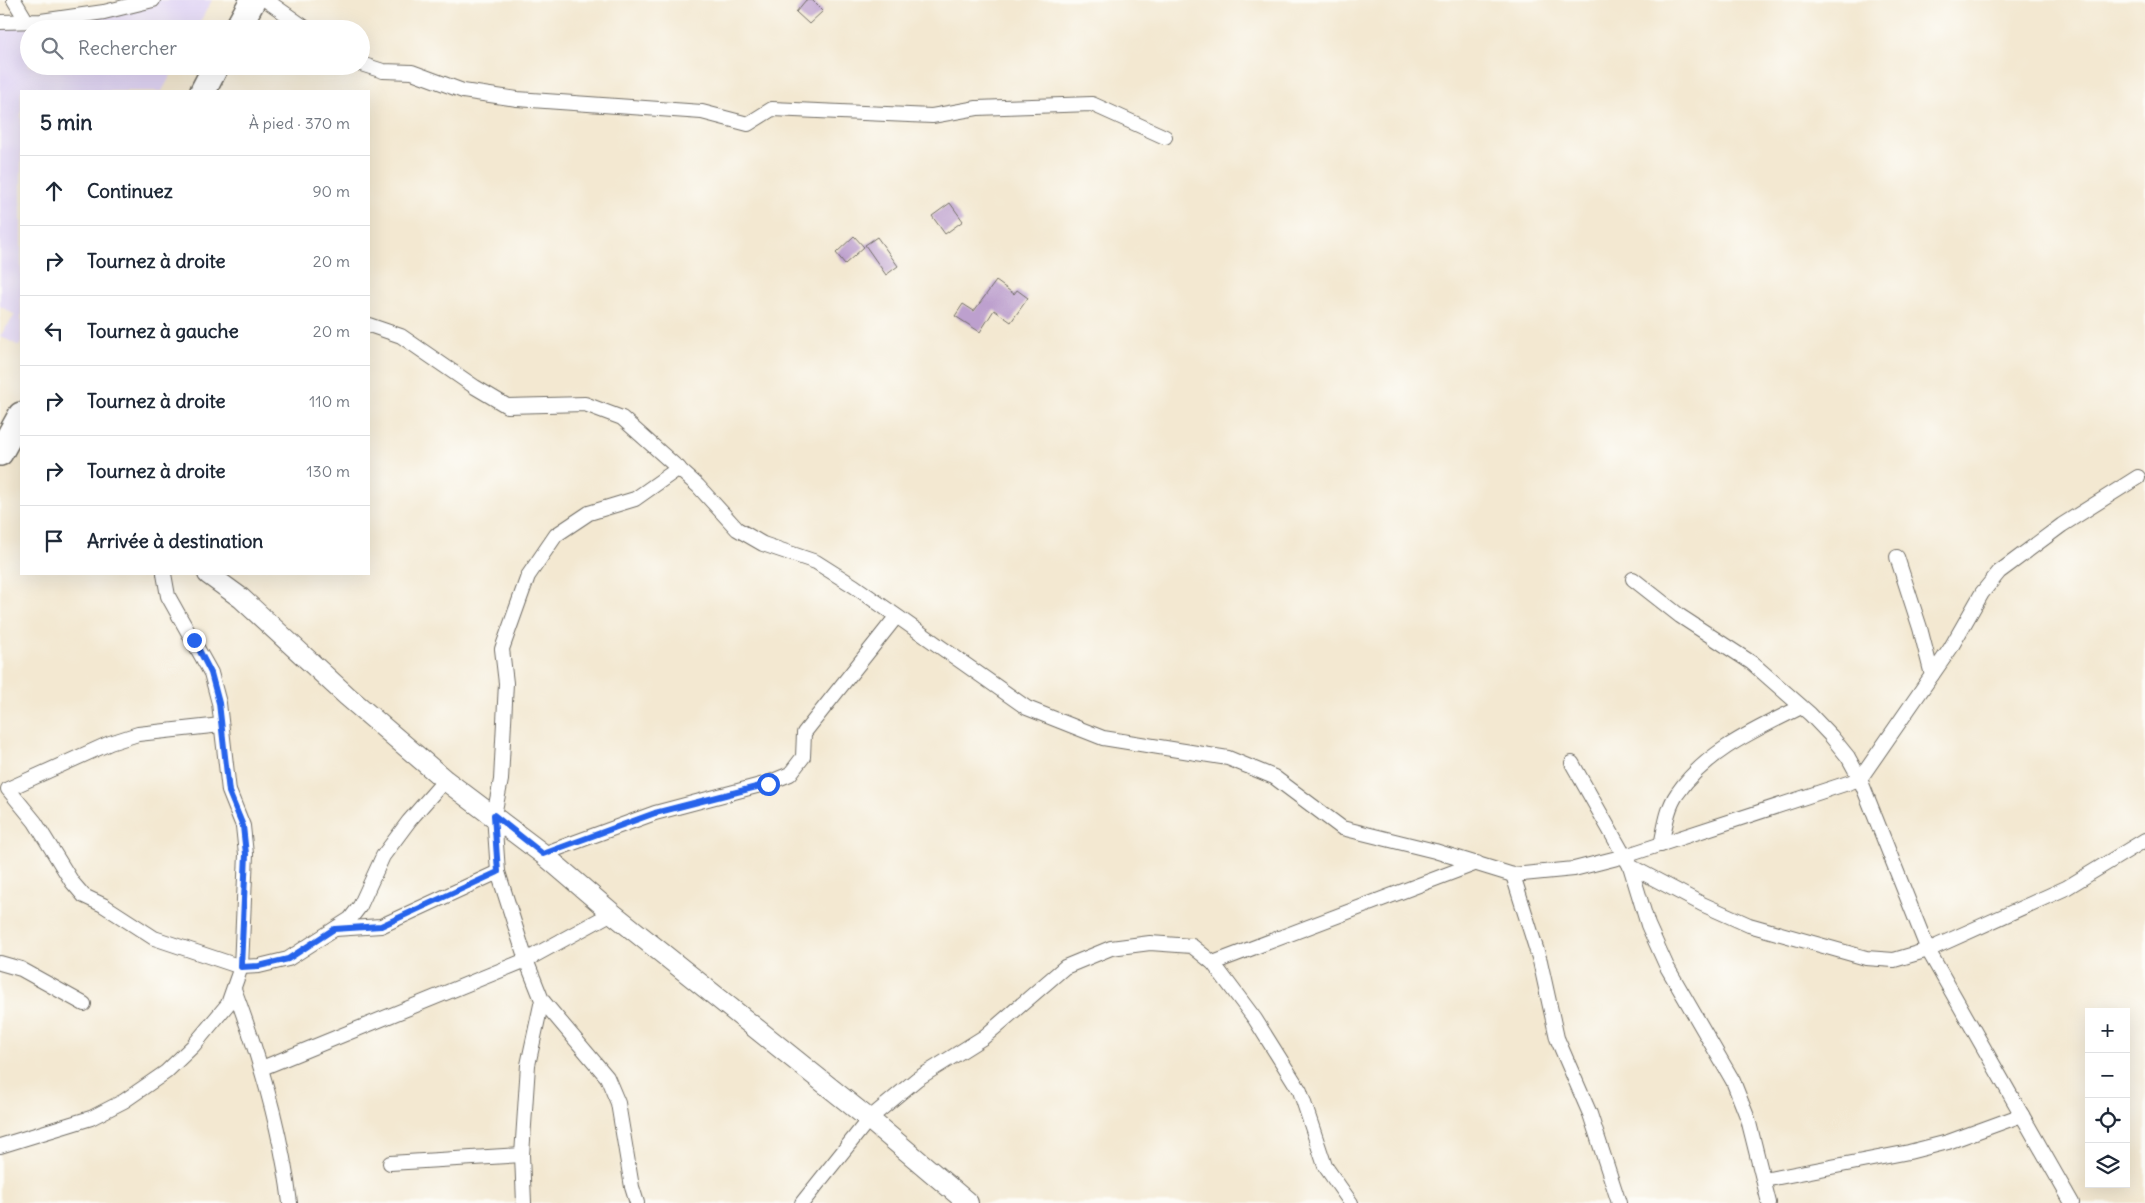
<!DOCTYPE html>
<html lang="fr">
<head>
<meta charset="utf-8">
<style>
  body { margin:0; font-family:Delius,sans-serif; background:#f2f2f3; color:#1f2937 }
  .controls { position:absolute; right:15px; bottom:15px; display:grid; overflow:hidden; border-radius:0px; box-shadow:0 5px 20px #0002 }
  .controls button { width:45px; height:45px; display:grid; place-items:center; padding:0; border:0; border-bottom:1px solid #e0e1e3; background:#fff; color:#1f2937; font:25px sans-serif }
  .stop { position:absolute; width:15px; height:15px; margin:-11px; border:4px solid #2563eb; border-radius:50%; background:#fff }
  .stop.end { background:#2563eb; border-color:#fff; box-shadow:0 1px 5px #0008 }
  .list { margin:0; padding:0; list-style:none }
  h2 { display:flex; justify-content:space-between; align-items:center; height:65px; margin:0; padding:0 20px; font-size:21px }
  h2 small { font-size:16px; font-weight:400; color:#747a83 }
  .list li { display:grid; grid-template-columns:32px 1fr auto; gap:15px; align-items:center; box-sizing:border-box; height:70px; padding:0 20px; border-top:1px solid #e0e1e3 }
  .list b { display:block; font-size:19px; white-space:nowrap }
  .list em { font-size:16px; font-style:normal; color:#747a83 }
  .icon { flex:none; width:28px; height:28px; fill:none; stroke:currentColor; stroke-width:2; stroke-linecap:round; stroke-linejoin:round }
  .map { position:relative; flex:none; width:2145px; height:1203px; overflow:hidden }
  .search { position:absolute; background:#fff; box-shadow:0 5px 20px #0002; left:20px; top:20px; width:350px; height:55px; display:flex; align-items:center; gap:12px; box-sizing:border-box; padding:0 18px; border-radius:28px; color:#747a83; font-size:19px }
  .panel { position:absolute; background:#fff; box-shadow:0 5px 20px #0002; left:20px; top:90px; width:350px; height:485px; border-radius:0px }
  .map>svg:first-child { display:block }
</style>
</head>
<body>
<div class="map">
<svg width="2145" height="1203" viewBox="0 0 2145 1203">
  <rect width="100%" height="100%" fill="#fdfcf7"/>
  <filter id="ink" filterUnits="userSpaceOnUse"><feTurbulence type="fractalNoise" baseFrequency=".02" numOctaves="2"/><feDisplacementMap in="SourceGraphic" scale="10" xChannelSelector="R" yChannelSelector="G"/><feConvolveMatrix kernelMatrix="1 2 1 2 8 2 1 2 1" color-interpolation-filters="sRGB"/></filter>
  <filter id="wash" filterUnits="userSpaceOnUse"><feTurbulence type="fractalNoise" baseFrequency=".0096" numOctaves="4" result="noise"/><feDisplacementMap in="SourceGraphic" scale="20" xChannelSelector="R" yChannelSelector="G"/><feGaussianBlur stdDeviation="1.12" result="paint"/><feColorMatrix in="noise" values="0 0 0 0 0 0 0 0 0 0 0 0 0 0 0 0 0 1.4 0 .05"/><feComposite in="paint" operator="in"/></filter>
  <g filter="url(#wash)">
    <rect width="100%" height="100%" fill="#f3e8d1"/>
    <path fill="#e0d4f4" d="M153 0H212L196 29H29V66H176L162 91H21V343L19 346 0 336 15 315 0 306V22Z"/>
    <g id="blocks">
      <g fill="#bda0ce">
        <path d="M806 0H812L823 11 809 24 796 12Z"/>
        <path d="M950 203 963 221 945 234 932 216Z"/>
        <path d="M854 236 864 247 845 264 836 253Z"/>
        <path d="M877 237 898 266 886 275 865 245Z"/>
        <path d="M996 281 1014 294 1017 290 1028 298 1011 322 994 310 980 332 955 316 963 304 974 311Z"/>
      </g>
    </g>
  </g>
  <g filter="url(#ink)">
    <use href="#blocks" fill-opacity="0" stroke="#716d65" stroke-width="1"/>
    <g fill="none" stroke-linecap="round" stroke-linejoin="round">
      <g stroke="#716d65" stroke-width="16">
        <g id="street">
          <path d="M14 0 26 20"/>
          <path d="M266 0 307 29"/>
          <path d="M0 22 41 21 104 12 153 0"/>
          <path d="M361 64 383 71 412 72 463 91 517 99 702 112 748 124 772 109 932 116 977 108 1092 104 1165 137"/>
          <path d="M369 325 401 336 475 387 507 406 585 404 622 418 698 486 737 529 763 544 816 562 854 586 1027 708 1103 738 1228 758 1274 777 1342 828 1435 851 1513 875 1574 869 1625 856 1860 779 1950 649 1982 593 1999 572 2062 525 2138 477"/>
          <path d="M1897 557 1920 628 1932 675"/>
          <path d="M1633 579 1680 616 1752 663 1810 714 1831 736 1848 757 1860 779 1928 950 2072 1203"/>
          <path d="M221 725 138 734 110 743 8 789 35 822 72 882 84 896 103 905 154 938 241 967 259 966 288 959 350 919 360 906 383 856 409 821 445 780"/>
          <path d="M1572 763 1630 866 1702 904 1749 925 1866 958 1894 960 1928 950 2066 888 2145 840"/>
          <path d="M1661 845C1665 828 1667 808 1677 794 1706 751 1757 729 1801 707"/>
          <path d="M543 854 655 813 768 783 790 774 803 757 804 733 896 617"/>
          <path d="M1630 866 1648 925 1667 967 1733 1081 1748 1119 1769 1203"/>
          <path d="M1513 875 1540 961 1557 1038 1590 1114 1619 1203"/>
          <path d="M335 929 381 926 498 872"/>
          <path d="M0 963 21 969 84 1004"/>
          <path d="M1213 963 1477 863"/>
          <path d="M234 989C260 1058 281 1129 290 1203"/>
          <path d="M542 1000 607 1077 618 1103 632 1187 637 1203"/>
          <path d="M262 1068 526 960 612 913"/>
          <path d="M0 1146 91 1118 124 1101 166 1072 193 1046 228 1004 241 967 246 854 243 826 229 791 219 703 211 673 168 596 164 574"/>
          <path d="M390 1163 522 1155"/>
          <path d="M1764 1180 1909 1152 1948 1142 2022 1115"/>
          <path d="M524 1203 522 1155 528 1065 542 1000 526 960 498 872 494 815 501 780 506 683 502 649 528 576 556 535 589 513 635 499 679 468"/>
          <path d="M802 1203 869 1119 917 1079 984 1037 1065 967 1111 948 1150 943 1192 946 1213 963 1255 1019 1300 1091 1325 1166 1351 1203"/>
        </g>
      </g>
      <g stroke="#716d65" stroke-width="22">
        <path id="secondary" d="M208 574 241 598 347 696 445 780 543 854 612 913 869 1119 968 1203"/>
      </g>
      <g stroke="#716d65" stroke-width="28">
        <g id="highway">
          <path d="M237 29 253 0"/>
          <path d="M203 91 216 66"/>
          <path d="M0 453 21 415"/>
        </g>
      </g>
      <use href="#street" stroke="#fff" stroke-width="14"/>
      <use href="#secondary" stroke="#fff" stroke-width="20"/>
      <use href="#highway" stroke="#fff" stroke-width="25"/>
    </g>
  </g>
  <g fill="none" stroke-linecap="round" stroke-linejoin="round" filter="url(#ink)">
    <path stroke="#2563eb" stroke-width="6" d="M194 640 211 673 219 703 229 792 243 826 246 854 241 967 259 966 288 959 334 929 381 926 498 872 494 815 543 854 655 813 768 784"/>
  </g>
</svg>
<div class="controls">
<button>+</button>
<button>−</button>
<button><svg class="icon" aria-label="locate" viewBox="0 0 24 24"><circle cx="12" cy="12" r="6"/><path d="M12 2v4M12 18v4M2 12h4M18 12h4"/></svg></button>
<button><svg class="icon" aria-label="layers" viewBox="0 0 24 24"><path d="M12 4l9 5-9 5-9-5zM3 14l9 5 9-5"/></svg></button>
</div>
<div class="stop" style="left:768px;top:784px"></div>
<div class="stop end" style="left:194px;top:640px"></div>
<div class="search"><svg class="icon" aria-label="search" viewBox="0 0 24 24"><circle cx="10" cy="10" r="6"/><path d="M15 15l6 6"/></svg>Rechercher</div>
<section class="panel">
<h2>5 min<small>À pied · 370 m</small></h2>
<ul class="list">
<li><svg class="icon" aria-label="ahead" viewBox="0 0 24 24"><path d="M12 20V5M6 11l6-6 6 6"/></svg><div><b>Continuez</b></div><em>90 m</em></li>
<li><svg class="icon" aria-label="right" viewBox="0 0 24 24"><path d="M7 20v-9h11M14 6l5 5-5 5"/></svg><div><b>Tournez à droite</b></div><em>20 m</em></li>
<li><svg class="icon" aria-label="left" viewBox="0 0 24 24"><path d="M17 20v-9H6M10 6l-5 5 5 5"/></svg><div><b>Tournez à gauche</b></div><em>20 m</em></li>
<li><svg class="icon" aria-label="right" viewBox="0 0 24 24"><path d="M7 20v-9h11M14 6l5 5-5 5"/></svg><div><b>Tournez à droite</b></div><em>110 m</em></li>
<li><svg class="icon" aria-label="right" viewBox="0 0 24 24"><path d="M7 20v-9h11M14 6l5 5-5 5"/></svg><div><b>Tournez à droite</b></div><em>130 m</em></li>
<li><svg class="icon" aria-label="arrive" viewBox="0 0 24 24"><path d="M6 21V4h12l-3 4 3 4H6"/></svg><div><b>Arrivée à destination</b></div></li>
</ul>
</section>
</div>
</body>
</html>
